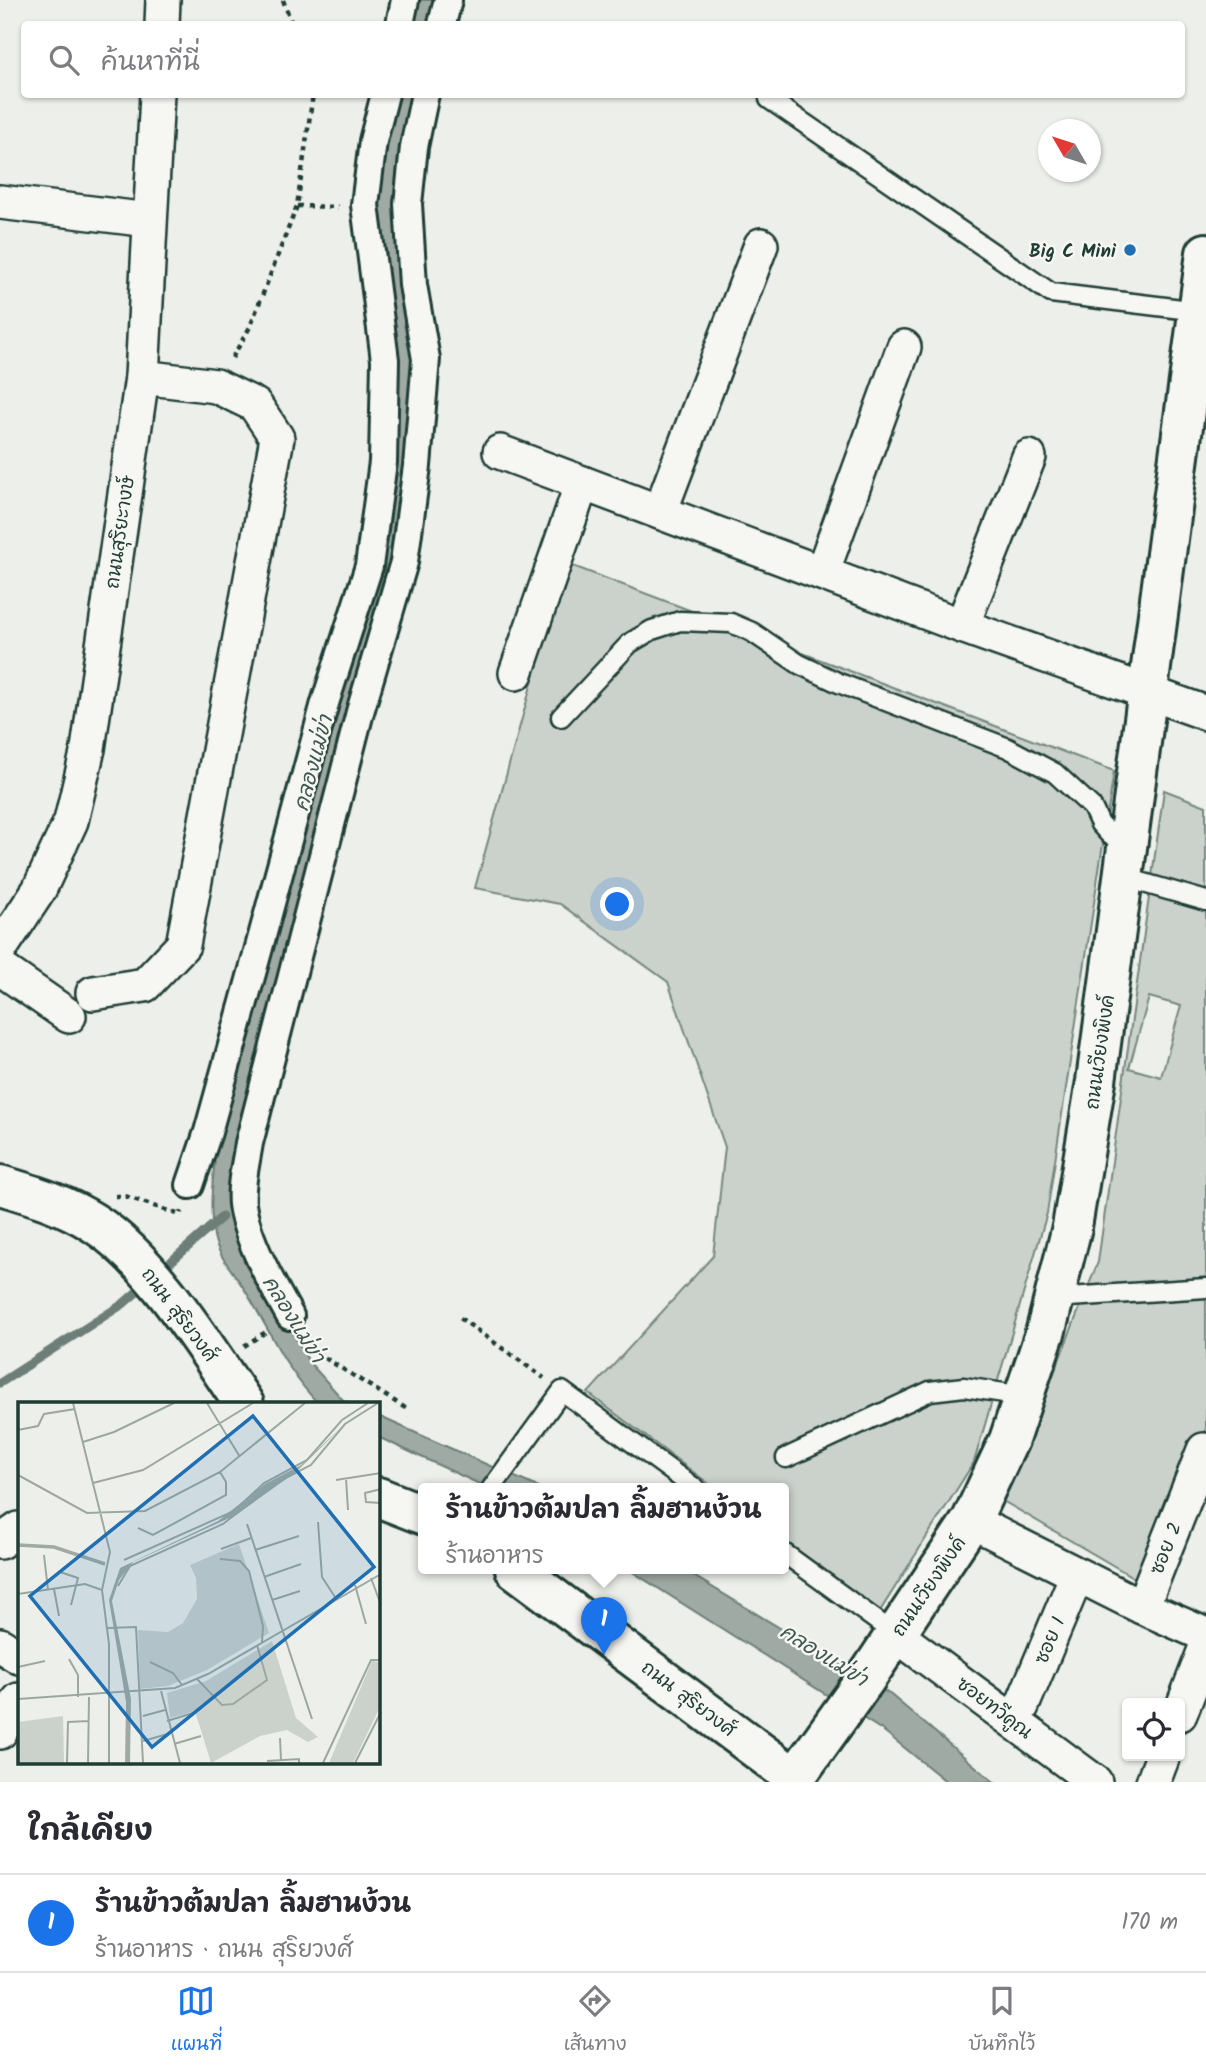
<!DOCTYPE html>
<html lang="th">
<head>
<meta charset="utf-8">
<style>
  body { margin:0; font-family:Kalam,"Playpen Sans Thai",sans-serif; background:#f7f7f7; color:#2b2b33 }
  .controls { position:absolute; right:21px; bottom:21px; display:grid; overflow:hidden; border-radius:7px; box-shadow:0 2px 5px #0004 }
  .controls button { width:63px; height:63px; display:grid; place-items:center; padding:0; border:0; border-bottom:2px solid #e1e1e2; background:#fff; color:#2b2b33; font:35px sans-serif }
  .compass { position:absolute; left:1038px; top:119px; width:63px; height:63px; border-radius:50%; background:#fff; box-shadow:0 2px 5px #0004; rotate:309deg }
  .you { position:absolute; left:618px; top:905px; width:24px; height:24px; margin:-18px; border:5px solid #fff; border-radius:50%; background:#1a73e8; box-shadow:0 0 0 10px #1a73e833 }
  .badge { display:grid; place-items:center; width:46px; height:46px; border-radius:50%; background:#1a73e8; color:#fff; font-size:23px; font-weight:700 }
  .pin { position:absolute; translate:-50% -58px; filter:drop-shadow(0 2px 4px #0008) }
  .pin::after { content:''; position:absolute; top:37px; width:24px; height:21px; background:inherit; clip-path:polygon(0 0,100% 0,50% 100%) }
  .popup { position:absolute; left:418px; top:1483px; width:371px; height:91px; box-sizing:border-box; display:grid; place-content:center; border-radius:7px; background:#fff; filter:drop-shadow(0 2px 5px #0005); font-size:23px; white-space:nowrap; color:#7c7c81 }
  .popup b { font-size:26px; color:#2b2b33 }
  .popup::after { content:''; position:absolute; left:50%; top:100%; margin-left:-14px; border:14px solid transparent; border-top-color:#fff }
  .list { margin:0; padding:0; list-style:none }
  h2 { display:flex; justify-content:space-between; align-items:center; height:91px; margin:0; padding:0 28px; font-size:30px }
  h2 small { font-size:23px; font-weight:400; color:#7c7c81 }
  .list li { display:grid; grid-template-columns:46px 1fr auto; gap:21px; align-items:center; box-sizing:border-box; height:98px; padding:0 28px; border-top:2px solid #e1e1e2 }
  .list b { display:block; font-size:26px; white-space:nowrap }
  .list p { margin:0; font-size:23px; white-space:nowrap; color:#7c7c81 }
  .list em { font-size:23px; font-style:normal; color:#7c7c81 }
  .icon { flex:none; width:38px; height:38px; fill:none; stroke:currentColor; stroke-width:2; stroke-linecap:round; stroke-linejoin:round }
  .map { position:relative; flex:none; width:1206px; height:1782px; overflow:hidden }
  .search { position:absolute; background:#fff; box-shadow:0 2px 5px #0004; left:21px; right:21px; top:21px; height:77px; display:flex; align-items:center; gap:18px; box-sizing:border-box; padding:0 24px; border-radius:7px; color:#7c7c81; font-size:26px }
  .sheet { height:189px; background:#fff }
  nav { display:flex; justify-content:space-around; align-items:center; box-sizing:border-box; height:98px; border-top:2px solid #e1e1e2; background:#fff; font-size:19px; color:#7c7c81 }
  nav a { display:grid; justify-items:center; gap:4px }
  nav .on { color:#1a73e8 }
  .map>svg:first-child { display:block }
</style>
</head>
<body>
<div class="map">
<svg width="1206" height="1782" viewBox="0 0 1206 1782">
  <rect width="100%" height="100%" fill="#edefea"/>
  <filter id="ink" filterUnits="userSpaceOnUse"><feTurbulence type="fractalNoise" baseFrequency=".0143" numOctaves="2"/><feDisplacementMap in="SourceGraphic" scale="14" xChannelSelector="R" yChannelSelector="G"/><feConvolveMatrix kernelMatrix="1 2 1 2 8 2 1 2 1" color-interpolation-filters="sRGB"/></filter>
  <g filter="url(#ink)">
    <g fill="#cbd2cc" stroke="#758880" stroke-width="2" fill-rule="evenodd">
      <path d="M565 563 1114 771 1047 1213 974 1462 880 1611 784 1540V1489H716L588 1393 713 1256 725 1147 668 982 560 904 475 888Z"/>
      <path d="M1164 790 1206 806V1436L1199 1434 1138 1580 1003 1501 1098 1262ZM1149 997 1181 1006 1161 1077 1129 1068Z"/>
    </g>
    <g fill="#9faaa4" stroke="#6c7e77" stroke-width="2">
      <path d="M414 0H441L435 24H407Z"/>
      <path d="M390 95H414L418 360 399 562 237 1151 269 1288 309 1362 344 1401 350 1404H319C286 1372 268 1326 243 1287 233 1271 218 1256 214 1236 208 1205 214 1171 217 1140L372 579 378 206Z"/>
      <path d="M378 1416 542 1489H490L378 1437Z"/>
      <path d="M628 1569H682L891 1695 994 1782H947L885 1732Z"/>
    </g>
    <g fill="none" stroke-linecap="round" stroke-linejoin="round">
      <g stroke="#6c7e77" stroke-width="9">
        <path d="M159 1272 222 1217"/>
        <path d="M0 1383 123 1304 146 1284"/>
      </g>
      <g stroke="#1f3d34" stroke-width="23">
        <g id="service">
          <path d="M769 99 1051 293 1198 311"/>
          <path d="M561 717 630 643 652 630 680 621 731 623 752 632 799 664 839 683 1008 748 1055 773 1092 807 1100 824 1110 835 1128 839"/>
          <path d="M1123 877 1206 901"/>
          <path d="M1054 1298 1206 1288"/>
          <path d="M786 1458 930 1391 964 1387 1024 1396"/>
          <path d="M491 1489 562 1391 696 1489"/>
          <path d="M784 1553 895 1634"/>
        </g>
      </g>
      <g stroke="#1f3d34" stroke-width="32">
        <g id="pedestrian">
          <path d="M400 24 405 0"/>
          <path d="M442 24 448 0"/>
          <path d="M190 1185 208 1132 257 955 325 703 369 566 383 462 385 360 365 205 373 141 385 94"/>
          <path d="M290 1316C273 1286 246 1238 242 1204 240 1184 246 1163 249 1143L360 712 404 562 417 466 426 359 413 285 408 204 414 147 425 94"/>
        </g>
      </g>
      <g stroke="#1f3d34" stroke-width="38">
        <g id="minor">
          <path d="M162 24 163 0"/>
          <path d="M0 202 149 220"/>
          <path d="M500 452 962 626 1206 713"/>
          <path d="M660 512 761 245"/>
          <path d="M822 573 904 347"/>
          <path d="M962 626 1029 457"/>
          <path d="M516 673 582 483"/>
          <path d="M0 949 39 890 71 821 88 749 142 377 157 94"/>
          <path d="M0 968 69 1016"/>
          <path d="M93 993 145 985 183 945 277 438 255 405 216 386 142 377"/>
          <path d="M971 1521 1142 1607 1206 1635"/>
          <path d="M0 1542 19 1529"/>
          <path d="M1142 1607 1204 1450"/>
          <path d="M895 1634 1095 1782"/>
          <path d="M0 1645 19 1657"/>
          <path d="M1022 1706 1077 1575"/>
          <path d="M1180 1714 1206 1647"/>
          <path d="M0 1732 19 1700"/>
          <path d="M1153 1782 1163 1756"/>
        </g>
      </g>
      <g stroke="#1f3d34" stroke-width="44">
        <g id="tertiary">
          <path d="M0 1185C33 1195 65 1204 94 1223 152 1260 205 1347 244 1404"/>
          <path d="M378 1497 424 1515"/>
          <path d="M515 1569 795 1778"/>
          <path d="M792 1782 865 1680 971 1521 1009 1440 1046 1330 1072 1227 1096 1081 1206 253"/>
        </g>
      </g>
      <g stroke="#1f3d34" stroke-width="4.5" stroke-dasharray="5 5" stroke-linecap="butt">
        <path d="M283 0 292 24"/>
        <path d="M297 206 338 207"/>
        <path d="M232 358 250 327 297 206 313 94"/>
        <path d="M115 1196H125L180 1215 181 1211"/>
        <path d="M460 1318 544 1378"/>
        <path d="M305 1336 317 1353 407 1409"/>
        <path d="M244 1346 269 1330"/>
      </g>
      <use href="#service" stroke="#f6f6f2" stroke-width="18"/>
      <use href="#pedestrian" stroke="#f6f6f2" stroke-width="26"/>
      <use href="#minor" stroke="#f6f6f2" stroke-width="33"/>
      <use href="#tertiary" stroke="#f6f6f2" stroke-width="38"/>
    </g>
  </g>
  <circle fill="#1f6fb2" stroke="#f6f6f2" stroke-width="2.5" cx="1130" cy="250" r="7"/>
  <g text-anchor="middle" stroke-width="5" stroke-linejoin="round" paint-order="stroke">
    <g font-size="19" font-weight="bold" fill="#1f3d34" stroke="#f6f6f2" text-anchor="end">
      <text x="1116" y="257">Big C Mini</text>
    </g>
    <g font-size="19" fill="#1f3d34" stroke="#f6f6f2">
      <text transform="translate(119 532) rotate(-82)" y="7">ถนนสุริยะางษ์</text>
      <text transform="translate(1099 1052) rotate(-82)" y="7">ถนนเวียงพิงค์</text>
      <text transform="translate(180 1314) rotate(53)" y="7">ถนน สุริยวงศ์</text>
      <text transform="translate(1165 1548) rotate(-68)" y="7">ซอย 2</text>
      <text transform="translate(928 1586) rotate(-56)" y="7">ถนนเวียงพิงค์</text>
      <text transform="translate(1049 1640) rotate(-67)" y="7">ซอย 1</text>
      <text transform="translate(689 1698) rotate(37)" y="7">ถนน สุริยวงศ์</text>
      <text transform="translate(995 1707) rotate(37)" y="7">ซอยทวีคูณ</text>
    </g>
    <g font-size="21" font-style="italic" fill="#3f5850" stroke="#f6f6f2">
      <text transform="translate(313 763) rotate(-75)" y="7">คลองแม่ข่า</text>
      <text transform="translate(294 1319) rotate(58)" y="7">คลองแม่ข่า</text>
      <text transform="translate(824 1655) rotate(32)" y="7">คลองแม่ข่า</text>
    </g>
  </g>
  <g transform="translate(18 1402)">
    <rect width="362" height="362" fill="#edefea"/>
    <path d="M221 142 251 231 189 268 150 284 122 287 120 228 150 230 165 221 179 197 178 176 172 163ZM254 239 278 316 300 335 290 340 269 328 242 334 193 361 177 309 152 316 149 291 188 279ZM354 259 362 260V305L335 361H311ZM45 314 46 361H0V320Z" fill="#cbd2cc"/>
    <path d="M327 22 278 70 218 113 115 160 101 178 94 199 113 297 112 361H107L108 300 91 198 102 166 200 119 247 82 283 63Z" fill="#9faaa4"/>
    <path fill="none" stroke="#9faaa4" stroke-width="3.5" d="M0 143 36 145 87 162"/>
    <path fill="none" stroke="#9ba8a1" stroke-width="2" d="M55 1 92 150 84 188 91 242V361M189 1 222 55M0 28 20 24 26 12 57 7M65 40 96 30 156 1M0 73 69 111 127 109 202 70 287 1M328 76 330 108M318 78 363 71M75 81 125 68 235 1M363 87 347 91 348 100 363 101M300 120 304 175 317 195M229 122 294 317M120 126 135 133 208 93V80L202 70M203 147 233 136M237 148 281 134M26 153 30 188M202 157 222 159 231 169 245 224 244 240M106 158 216 109 246 81 289 58 324 18 350 1M42 170 60 176 53 203M246 175 283 162M353 176 363 203M337 183 348 222M100 184 112 164 205 122 258 81 293 63 327 22 360 1M36 187 41 214M0 192 67 182 84 188M254 198 282 189M90 226 118 225 125 361M51 257 60 273V295M132 260 155 271 164 283M0 265 27 259M179 277 204 303 215 302 249 278 239 243M143 289 162 361M0 297 157 286 190 272 363 172M125 314 147 308M149 319 175 311M262 336 263 358M125 339 153 331M156 342 183 334M249 359 281 357V361M49 361 50 320 71 319M70 361 71 295M305 361 353 258H363M337 361 363 310"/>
    <path fill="#1f6fb2" fill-opacity="0.15" stroke="#1f6fb2" stroke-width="3.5" d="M235 14 356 165 134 345 12 194Z"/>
    <rect width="362" height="362" fill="none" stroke="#1f3d34" stroke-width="3.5"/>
  </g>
</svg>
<div class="controls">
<button><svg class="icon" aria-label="locate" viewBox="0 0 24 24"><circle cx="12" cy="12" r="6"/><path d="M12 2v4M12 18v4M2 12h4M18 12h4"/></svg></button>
</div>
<svg class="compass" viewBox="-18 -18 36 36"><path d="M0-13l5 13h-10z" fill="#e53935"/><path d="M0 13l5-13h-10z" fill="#7c7c81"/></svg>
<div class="you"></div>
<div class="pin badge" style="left:604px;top:1655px">1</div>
<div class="popup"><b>ร้านข้าวต้มปลา ลิ้มฮานง้วน</b>ร้านอาหาร</div>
<div class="search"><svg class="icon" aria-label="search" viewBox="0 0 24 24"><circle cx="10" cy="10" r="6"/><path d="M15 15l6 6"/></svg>ค้นหาที่นี่</div>
</div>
<section class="sheet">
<h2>ใกล้เคียง<small></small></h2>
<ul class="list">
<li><span class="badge">1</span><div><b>ร้านข้าวต้มปลา ลิ้มฮานง้วน</b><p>ร้านอาหาร · ถนน สุริยวงศ์</p></div><em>170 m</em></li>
</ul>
</section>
<nav>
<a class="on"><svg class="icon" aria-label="map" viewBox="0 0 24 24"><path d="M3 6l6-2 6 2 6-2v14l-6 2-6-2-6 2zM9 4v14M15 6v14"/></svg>แผนที่</a>
<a><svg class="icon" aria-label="directions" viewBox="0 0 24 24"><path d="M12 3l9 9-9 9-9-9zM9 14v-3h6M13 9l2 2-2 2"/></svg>เส้นทาง</a>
<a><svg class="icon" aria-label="saved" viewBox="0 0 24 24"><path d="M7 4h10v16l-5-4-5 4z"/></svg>บันทึกไว้</a>
</nav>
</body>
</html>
